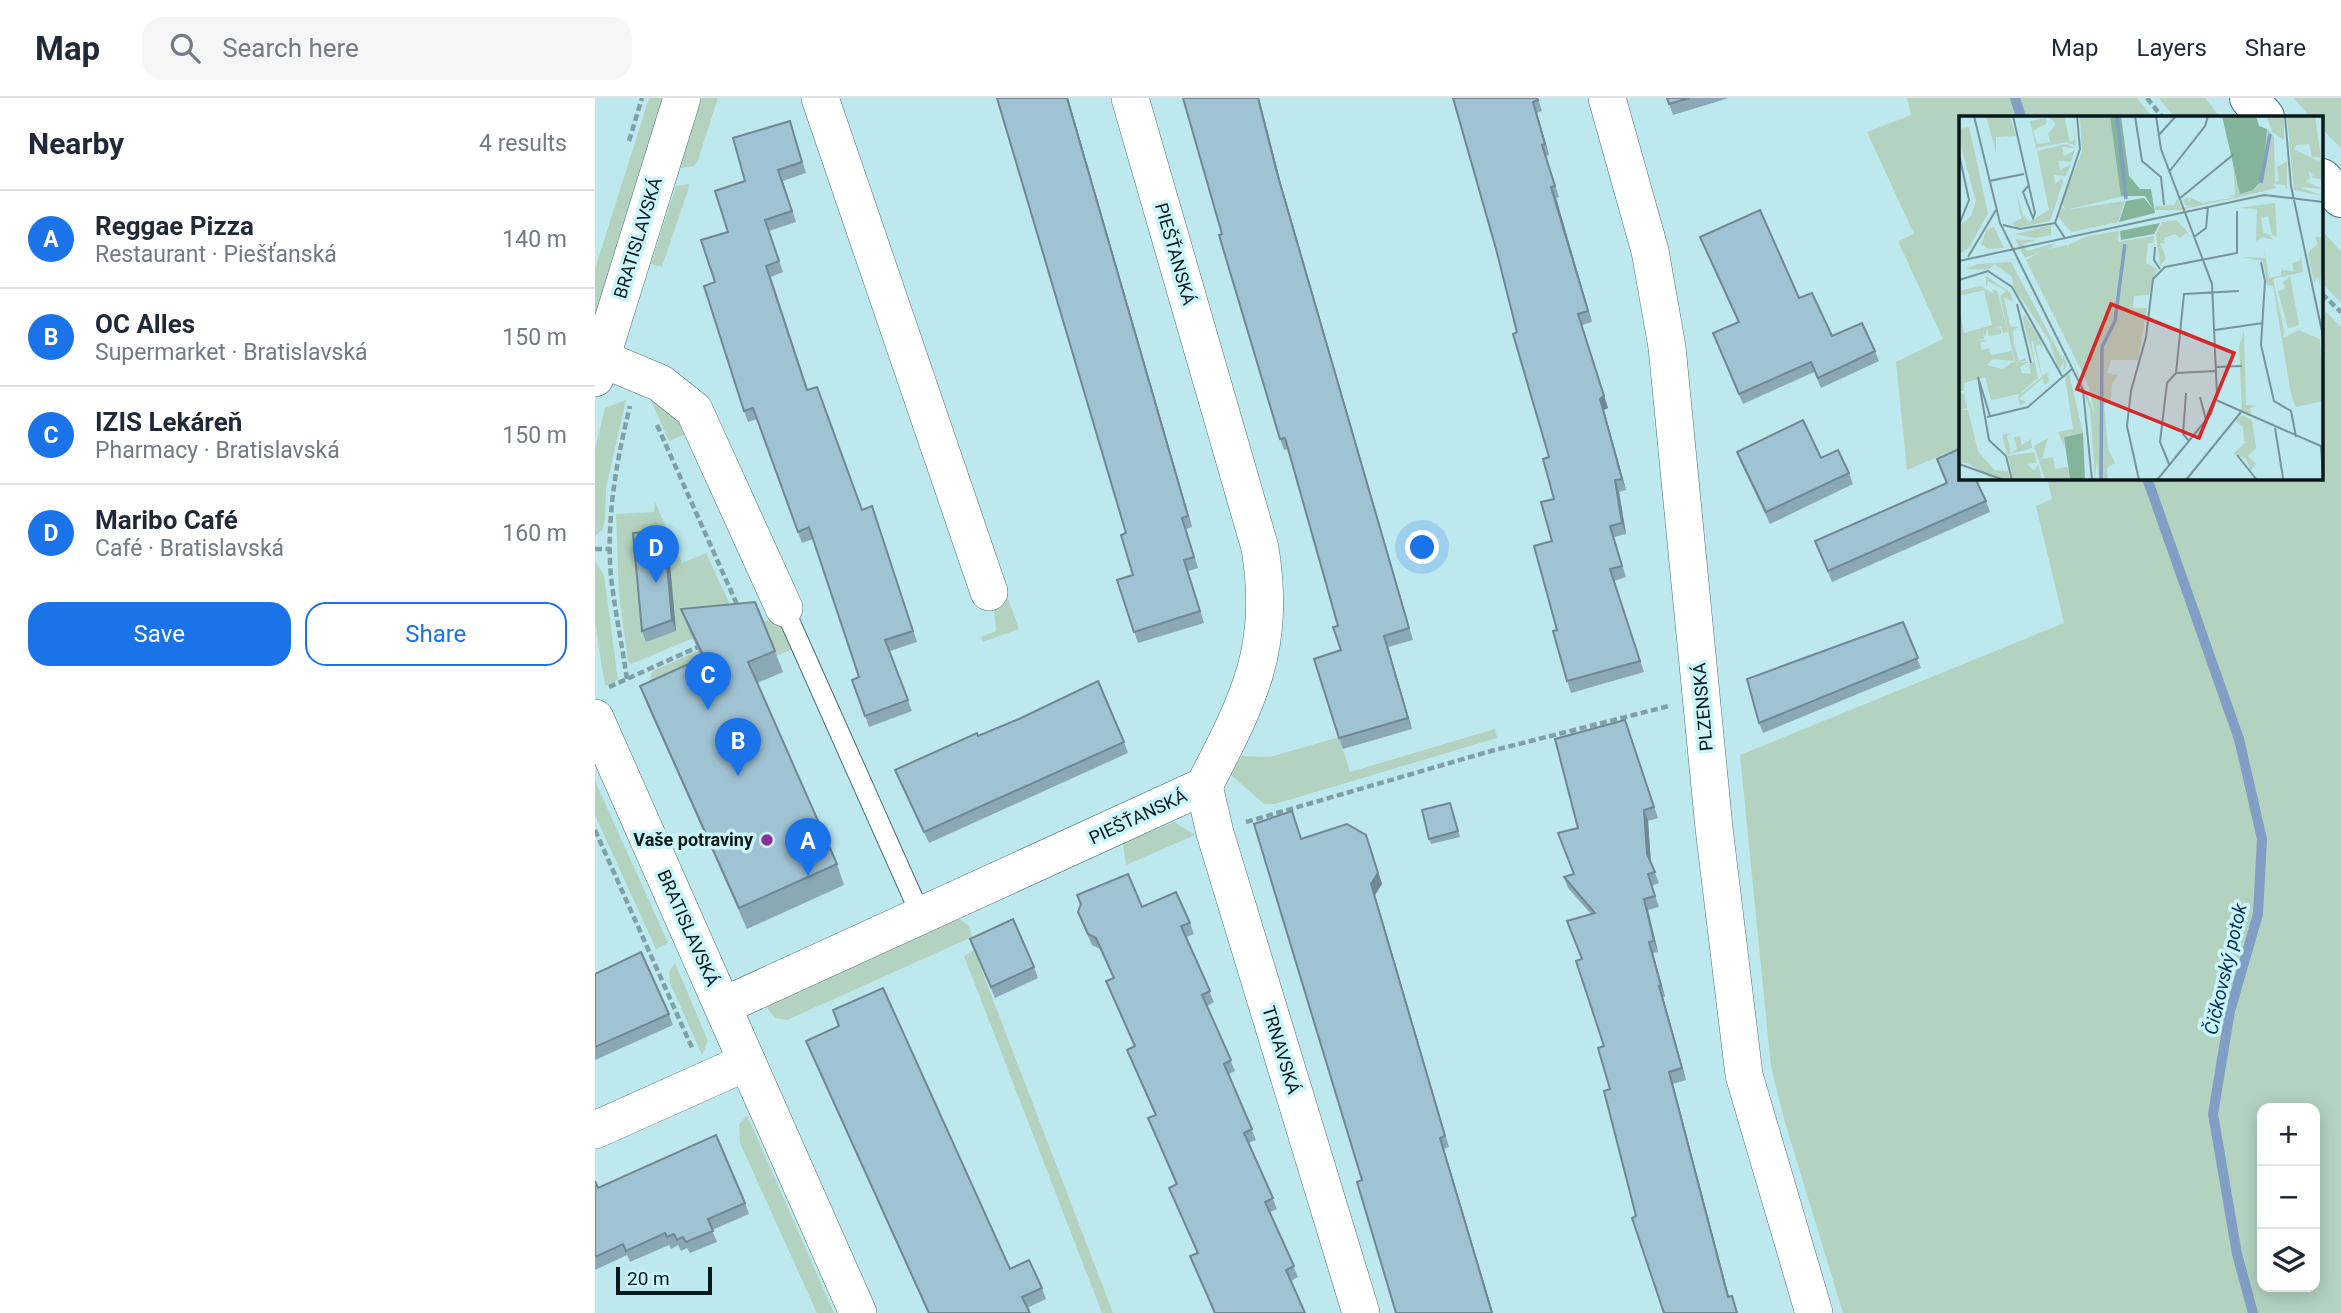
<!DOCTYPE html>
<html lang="en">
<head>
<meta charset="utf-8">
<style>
  body { margin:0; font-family:Roboto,sans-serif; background:#f6f6f7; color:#1f2937 }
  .controls { position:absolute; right:21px; bottom:21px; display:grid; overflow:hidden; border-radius:14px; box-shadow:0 4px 18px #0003 }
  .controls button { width:63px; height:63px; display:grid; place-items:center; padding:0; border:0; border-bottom:2px solid #e0e1e3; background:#fff; color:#1f2937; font:35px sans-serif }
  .scale { position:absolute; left:21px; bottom:18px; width:96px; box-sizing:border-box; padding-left:7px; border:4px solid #08191b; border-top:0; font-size:19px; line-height:24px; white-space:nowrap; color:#08191b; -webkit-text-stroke:5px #caf5fb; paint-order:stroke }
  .you { position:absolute; left:828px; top:450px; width:24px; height:24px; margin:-18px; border:5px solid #fff; border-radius:50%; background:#1a73e8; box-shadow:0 0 0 10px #1a73e833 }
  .badge { display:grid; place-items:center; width:46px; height:46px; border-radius:50%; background:#1a73e8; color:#fff; font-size:23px; font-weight:700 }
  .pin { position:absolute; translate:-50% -58px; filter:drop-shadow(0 2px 4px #0008) }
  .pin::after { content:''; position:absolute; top:37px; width:24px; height:21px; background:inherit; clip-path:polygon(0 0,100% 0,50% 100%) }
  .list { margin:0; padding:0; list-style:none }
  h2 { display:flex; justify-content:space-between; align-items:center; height:91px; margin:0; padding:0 28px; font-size:30px }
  h2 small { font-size:23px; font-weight:400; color:#747a83 }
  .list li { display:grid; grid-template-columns:46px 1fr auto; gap:21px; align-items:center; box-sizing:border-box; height:98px; padding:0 28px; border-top:2px solid #e0e1e3 }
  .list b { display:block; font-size:26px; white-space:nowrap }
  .list p { margin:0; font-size:23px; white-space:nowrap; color:#747a83 }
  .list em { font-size:23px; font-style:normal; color:#747a83 }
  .actions { display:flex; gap:14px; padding:21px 28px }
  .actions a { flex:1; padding:16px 0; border:2px solid #1a73e8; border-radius:21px; text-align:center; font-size:24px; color:#1a73e8 }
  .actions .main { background:#1a73e8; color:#fff }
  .icon { flex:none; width:38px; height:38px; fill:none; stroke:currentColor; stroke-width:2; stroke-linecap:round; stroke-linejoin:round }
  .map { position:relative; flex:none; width:1746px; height:1215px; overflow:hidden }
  header { display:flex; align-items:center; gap:42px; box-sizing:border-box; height:98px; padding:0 35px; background:#fff; border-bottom:2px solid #e0e1e3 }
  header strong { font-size:33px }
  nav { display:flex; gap:38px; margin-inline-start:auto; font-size:24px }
  .search { width:490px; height:63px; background:#f6f6f7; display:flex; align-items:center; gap:18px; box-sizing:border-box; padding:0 24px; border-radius:21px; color:#747a83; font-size:26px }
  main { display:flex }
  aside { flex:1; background:#fff }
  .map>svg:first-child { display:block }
</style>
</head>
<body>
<header>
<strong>Map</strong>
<div class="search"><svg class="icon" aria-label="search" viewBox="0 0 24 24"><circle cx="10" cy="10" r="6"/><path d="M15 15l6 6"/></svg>Search here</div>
<nav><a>Map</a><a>Layers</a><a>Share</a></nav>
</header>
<main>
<aside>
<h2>Nearby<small>4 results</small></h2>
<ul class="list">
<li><span class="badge">A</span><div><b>Reggae Pizza</b><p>Restaurant · Piešťanská</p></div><em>140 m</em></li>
<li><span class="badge">B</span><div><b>OC Alles</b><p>Supermarket · Bratislavská</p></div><em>150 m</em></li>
<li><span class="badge">C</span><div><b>IZIS Lekáreň</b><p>Pharmacy · Bratislavská</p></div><em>150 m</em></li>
<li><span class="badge">D</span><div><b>Maribo Café</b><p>Café · Bratislavská</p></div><em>160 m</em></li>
</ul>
<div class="actions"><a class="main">Save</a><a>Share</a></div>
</aside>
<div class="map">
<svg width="1746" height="1215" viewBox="0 0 1746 1215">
  <rect width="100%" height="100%" fill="#bde8ee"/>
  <g fill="#b3d3c0" fill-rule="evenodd">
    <path d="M54 0H68L0 223V171Z"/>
    <path d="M107 0H123L102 65 99 68 85 70Z"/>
    <path d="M1312 0H1542L1557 19H1366V349L1312 372 1301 264 1348 241 1303 143 1319 136 1272 34 1316 17Z"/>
    <path d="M1564 0H1610L1625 19H1579Z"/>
    <path d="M1699 0H1746V50L1727 31V19H1715Z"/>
    <path d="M95 86 67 169 56 166 81 88Z"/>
    <path d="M1727 133 1746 153V205L1727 185Z"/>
    <path d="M1727 210 1746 229V1215H1248L1189 1021 1176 969 1145 657 1469 525 1441 408 1457 401 1452 380H1727ZM1667 1010H1720V1189H1667Z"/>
    <path d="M53 296 86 317 93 335 74 343Z"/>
    <path d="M31 302 11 390 10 421 7 432 0 438V352L10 310Z"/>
    <path d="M60 404 87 465 111 455 142 522 36 566 33 563 24 496 21 416 59 414Z"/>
    <path d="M0 463 9 477 23 582 10 588 0 525Z"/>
    <path d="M409 489 424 531 388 544 386 539 401 533 399 512Z"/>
    <path d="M186 516 201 550 181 558H107L117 580 55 592 56 575 60 572Z"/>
    <path d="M900 631 902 640 680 706H669L634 675 647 658 675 659 744 639 755 674Z"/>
    <path d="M0 683 73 845 61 851 0 717Z"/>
    <path d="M579 724 600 737 531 767 528 745Z"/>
    <path d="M363 820 374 828 377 839 192 922 180 920 172 910 176 904Z"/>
    <path d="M379 852 518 1215H507L369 858Z"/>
    <path d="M80 865 113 943 107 957 75 885 74 874Z"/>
    <path d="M152 1017 239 1215H222L145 1045 144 1027Z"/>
  </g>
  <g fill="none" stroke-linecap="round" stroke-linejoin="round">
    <g stroke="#819fc4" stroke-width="10">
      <path d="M1420 0 1426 19"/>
      <path d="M1552 380 1644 641 1667 741 1663 816 1635 913 1618 1016 1642 1156 1658 1215"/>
    </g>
    <g stroke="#497075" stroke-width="21">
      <path id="lane" d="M189 510 327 820"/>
    </g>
    <g stroke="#497075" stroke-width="38">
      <g id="street">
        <path d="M225 0 394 494"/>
        <path d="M1012 0 1055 153 1072 249 1119 730 1149 977 1219 1215"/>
        <path d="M5 260 65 285 99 312 189 510"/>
        <path d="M0 280 87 0"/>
        <path d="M0 620 263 1215"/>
        <path d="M609 688 620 735 766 1215"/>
        <path d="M128 908 609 688C654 601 681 551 665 450L535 0"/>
        <path d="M0 1032 152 964"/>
      </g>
    </g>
    <g stroke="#497075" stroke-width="40">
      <g id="secondary">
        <path d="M1654 0 1670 19"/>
        <path d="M1727 80 1746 100"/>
      </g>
    </g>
    <g stroke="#7fa1a6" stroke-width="4.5" stroke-dasharray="7 3.5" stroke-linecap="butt">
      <path d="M1552 0 1567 19"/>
      <path d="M34 43 47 0"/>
      <path d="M1727 196 1746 214"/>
      <path d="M62 327 144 511"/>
      <path d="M0 451H15"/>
      <path d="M32 581C27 547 20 513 16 479 11 422 21 364 35 308"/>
      <path d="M14 589 105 548"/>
      <path d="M651 724 896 653 1074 608"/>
      <path d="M0 732 98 952"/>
    </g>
    <use href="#lane" stroke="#fff" stroke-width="19"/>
    <use href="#street" stroke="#fff" stroke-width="37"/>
    <use href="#secondary" stroke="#fff" stroke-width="38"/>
  </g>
  <g fill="#8aa8b6">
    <path d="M473 0 597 429 591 431 603 470 593 473 609 525 543 545 522 482 538 477 531 435Z"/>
    <path d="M588 0H664L686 86 818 542 793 549 817 631 748 651 744 640 746 552 743 528 693 351 689 352 685 341Z"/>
    <path d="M858 0H943L947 13 942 15 954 57 951 58 964 99 961 100 997 224 987 227 1013 310 1009 312 1031 392 1024 394 1031 436 1019 439 1031 479 1019 483 1049 574 976 595 972 583 962 532 957 443 959 401 954 359 901 151Z"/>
    <path d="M1072 0H1134L1078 17Z"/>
    <path d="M195 23 211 75 188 83 201 124 174 133 188 174 176 179 213 292 267 412 277 408 322 544 295 553 317 613 274 629 257 582 264 579 218 441 207 445 162 321 153 324 149 313 120 184 133 134 150 83Z"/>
    <path d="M1105 139 1204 200 1237 238 1280 253 1284 263 1226 290 1219 274 1148 306 1118 235 1143 224Z"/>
    <path d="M1142 354 1226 360 1254 375 1258 386 1175 426 1146 365Z"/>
    <path d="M1342 361 1391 403 1395 414 1237 484 1220 443 1351 385Z"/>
    <path d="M69 433 73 444 81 533 51 544 47 533Z"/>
    <path d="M86 511 180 553 188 574 162 585 242 766 249 787 152 831 53 609 45 588 107 560 94 532Z"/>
    <path d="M1308 524 1326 570 1168 635 1164 625Z"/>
    <path d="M1030 622 1063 720 1053 723 1056 765 1064 785 1057 788 1064 809 1053 812 1063 854 1058 855 1070 899H1068L1091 982 1078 986 1134 1199 1137 1198 1143 1215H1069L1041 1118 1015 991 1009 948 987 861 996 816 973 790 969 779 979 776 983 730Z"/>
    <path d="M383 638 529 644 533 655 334 745 300 672Z"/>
    <path d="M857 711 865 739 836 746 834 741Z"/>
    <path d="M775 748 787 786 780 797 854 1049 849 1051 898 1215H801L767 1082Z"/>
    <path d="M482 797 547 809 595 825 599 836 591 839 619 904 612 908 640 973 634 976 661 1042 654 1045 682 1111 675 1114 703 1179 696 1183 710 1215H619L595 1158 602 1155 574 1090 581 1087 553 1020 560 1017 532 952 539 949 511 883 518 880 505 851 497 847 487 825 483 814 485 807Z"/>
    <path d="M375 841 439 869 443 880 400 900Z"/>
    <path d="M0 876 74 916 78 927 0 962Z"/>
    <path d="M238 912 415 1171 447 1190 451 1201 432 1210 435 1215H333L211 943 244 928Z"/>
    <path d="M0 1083 3 1090 150 1105 154 1116 117 1132 122 1144 95 1155 92 1150 86 1153 83 1147 76 1151 74 1147 35 1164 32 1157 0 1172Z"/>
  </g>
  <g fill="#708894">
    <path d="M472 0H473L597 429 593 418Z"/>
    <path d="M663 0H664L686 86 818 542 682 75Z"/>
    <path d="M938 4 942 15 954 57 950 46Z"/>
    <path d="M956 89 961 100 997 224 993 213Z"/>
    <path d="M983 216 1013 310 1009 312 1031 392 1027 381Z"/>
    <path d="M1020 382 1024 394 1031 436 1027 425Z"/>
    <path d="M69 433 73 444 81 533 77 522Z"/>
    <path d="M789 538 793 549 817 631 813 620Z"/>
    <path d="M1049 712 1053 723 1056 767 1052 756Z"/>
    <path d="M771 737 787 786 780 797 854 1049 776 786Z"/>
    <path d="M1049 801 1053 812 1063 854 1059 843Z"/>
    <path d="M1054 844 1058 855 1070 899 1066 888Z"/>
    <path d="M1064 888 1068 899 1091 982 1087 970Z"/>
    <path d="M1074 974 1078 986 1137 1210 1133 1199Z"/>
    <path d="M845 1040 849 1051 898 1215H897Z"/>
  </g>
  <g fill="#a0c3d4" stroke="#708894" stroke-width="2">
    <path d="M402 0H472L593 418 587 420 599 459 589 462 605 513 539 534 522 482 538 477 526 437 531 435Z"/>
    <path d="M588 0H663L682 75 814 530 789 538 813 620 744 640 719 561 746 552 738 529 743 528 690 340 685 341 624 137 627 136Z"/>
    <path d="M858 0H942L943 2 938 4 950 46 947 47 960 88 956 89 993 213 983 216 1009 298 1005 301 1027 381 1020 382 1027 425 1015 428 1027 468 1015 471 1045 563 972 583 958 533 962 532 939 448 957 443 946 404 959 401 948 361 954 359 918 236 922 234 901 151Z"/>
    <path d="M1072 0H1094L1074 6Z"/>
    <path d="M195 23 207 64 183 72 197 113 170 122 184 163 171 168 212 292 222 289 267 412 277 408 318 533 290 542 313 602 270 618 257 582 264 579 214 429 203 434 158 310 149 313 109 188 120 184 106 142 133 134 120 93 150 83 138 40Z"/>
    <path d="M1165 112 1204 200 1217 195 1237 238 1267 225 1280 253 1223 280 1216 264 1144 296 1118 235 1144 224 1105 139Z"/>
    <path d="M1208 322 1226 360 1243 352 1254 375 1171 414 1142 354Z"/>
    <path d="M1366 350V380H1380L1391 403 1233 473 1220 443 1352 385 1342 361Z"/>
    <path d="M69 433 77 522 47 533 38 435Z"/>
    <path d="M160 504 180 553 153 564 242 766 144 810 45 588 109 559 86 511Z"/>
    <path d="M1308 524 1323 560 1164 625 1152 581Z"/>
    <path d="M503 583 529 644 329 734 300 672 382 635 383 638 424 621Z"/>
    <path d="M1030 622 1059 709 1049 712 1052 756 1060 774 1053 776 1060 798 1049 801 1059 843 1054 844 1066 888H1064L1087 970 1074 974 1133 1199 1137 1198 1142 1215H1069L1037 1120 1041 1118 1009 993 1015 991 1003 950 1009 948 981 863 987 861 972 823 1000 815 969 779 979 776 963 735 983 730 960 641Z"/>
    <path d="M855 705 863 733 834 741 827 712Z"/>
    <path d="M697 713 706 741 752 726 771 737 783 775 776 786 850 1038 845 1040 897 1215H801L762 1084 767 1082 659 726Z"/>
    <path d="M533 776 547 809 581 794 595 825 586 828 615 893 607 897 636 962 629 966 657 1031 649 1035 678 1100 670 1104 699 1168 691 1172 710 1215H620L595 1158 603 1155 574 1090 582 1086 553 1020 561 1017 532 952 540 948 511 883 519 880 501 840 493 836 483 814 486 806 482 797Z"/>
    <path d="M418 821 439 869 396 889 375 841Z"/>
    <path d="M46 854 74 916 0 949V876Z"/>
    <path d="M288 890 415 1171 434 1162 447 1190 427 1199 435 1215H334L211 943 244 928 238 912Z"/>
    <path d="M121 1037 150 1105 113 1121 118 1133 91 1144 88 1139 82 1142 79 1136 72 1139 70 1135 31 1153 28 1146 0 1159V1083L3 1090Z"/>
  </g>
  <circle fill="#8d2d96" stroke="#caf5fb" stroke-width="2.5" cx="172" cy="742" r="7"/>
  <g text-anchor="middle" stroke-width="7" stroke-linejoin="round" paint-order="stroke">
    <g font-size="18" fill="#08191b" stroke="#caf5fb">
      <text transform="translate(43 140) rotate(-73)" y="6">BRATISLAVSKÁ</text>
      <text transform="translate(580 156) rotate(74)" y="6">PIEŠŤANSKÁ</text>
      <text transform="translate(1108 609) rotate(-95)" y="6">PLZENSKÁ</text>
      <text transform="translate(543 719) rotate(-25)" y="6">PIEŠŤANSKÁ</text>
      <text transform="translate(93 830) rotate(66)" y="6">BRATISLAVSKÁ</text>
      <text transform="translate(686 952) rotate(73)" y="6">TRNAVSKÁ</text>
    </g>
    <g font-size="18" font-weight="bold" fill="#08191b" stroke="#caf5fb" text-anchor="end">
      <text x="158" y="748">Vaše potraviny</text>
    </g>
    <g font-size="19" font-style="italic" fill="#002c5a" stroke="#caf5fb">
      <text transform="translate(1630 871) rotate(-77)" y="7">Čičkovský potok</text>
    </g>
  </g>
  <g transform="translate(1364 18)">
    <rect width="364" height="364" fill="#bde8ee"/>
    <path d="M27 0H51L57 20 37 21V36ZM89 0H105L111 26 115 24 113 0 117 30 108 26 77 32 71 5 87 2V8L74 15 78 28 91 26 89 18 97 8ZM121 0H153L165 80 107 94 166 85 159 106 112 116 99 100 103 91 107 94 102 87 123 36ZM325 0V24L313 16 308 2ZM328 0H356L362 41H353L350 28 337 29 336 34 360 45 364 40V64L352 61 354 59 350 55 351 63 346 65 364 73 340 71 364 80 335 74ZM10 11 29 97 10 132 0 138V110L12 100 17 85 0 24V13ZM308 13 315 21 316 66 320 65 318 51 328 45V74L326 69 315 68 317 72 285 80 221 94H195L197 90 216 89 218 82 222 92 238 89 226 90 224 84 229 81 231 86V82L243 87 278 81H270L276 79 274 41 281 77 296 73 304 63ZM107 28 116 32 103 31 105 40 116 34 112 46 99 45 101 54 112 48 107 60 95 59 96 68 103 62 104 66 91 105 57 112 53 107 63 102 61 97 57 75 66 106 65 99 70 106 90 94 78 35ZM316 87 318 121 313 119 309 100 302 102 304 117 311 119 314 124 304 121 297 125 298 93 280 92ZM217 104 229 116 221 122 216 118 205 122 206 128 201 127 207 142 201 150 197 118 203 106ZM92 109V119L76 122 56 118ZM35 111 45 132 29 133 22 128 28 113ZM160 115 159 126 195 120 194 127H189L187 147 198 153 190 179 175 180 174 192H188L179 244H152L148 257 159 259 153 268 152 284 145 289 149 333 156 347 148 352 149 364H140L138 345 136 364 131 293 112 239 136 298 129 268 67 144 82 136 66 142 56 123 77 124 64 128 68 135 97 127 90 133 107 129 110 132 109 129 129 120ZM356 121H364L361 170 359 160 355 167 349 136 359 128ZM305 131 310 162 322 159V154L335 155 333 147 341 145 342 137 344 156 314 163 325 215 324 222 340 214 361 223 364 285 337 291 332 278 314 170 308 169 304 145 282 141 306 142ZM52 146 104 244V239L108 249 104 256 105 244 100 255 90 224 55 172 53 161 36 148 29 154 7 153 19 148ZM27 160 52 177 54 186 45 181 51 210 60 211 52 214 60 213 54 215 55 228 60 245 67 242V245L56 246 41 180 47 175 29 165 27 171ZM331 160 340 209 329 212 319 175 326 173 324 166ZM22 170 35 178 33 173 38 175 49 216 44 217 42 210 32 213 41 211 43 218 30 220 28 213 26 221 24 214 25 223H18L28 225 21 227 23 234 30 232 32 239 53 235 55 245 34 243 28 249 43 253 54 246H70L61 251 63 257 72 258 70 248 75 246 64 203 65 198 81 223 72 226 79 262 60 278 32 284 26 261 5 267V275H12H0V189L5 217 33 209 25 174 0 180V175ZM285 215 287 289 297 290 291 292 292 298 283 294 280 231ZM81 224 84 234 80 228 77 231 83 260 89 256 90 265 86 269 83 263 65 278 60 283 68 286 61 289 59 280 83 261 74 226ZM110 257 124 317 106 320 105 330 99 316 114 313 106 261ZM0 277 5 278 8 292 2 294H9L19 335 35 354 49 355 52 364 30 361 9 347H0ZM283 299 293 304 297 332 289 340 297 348 292 354 286 342 274 338 288 325 285 326 284 311 276 305ZM52 317 48 320 52 337 58 333 55 321 61 320 63 329 72 323 73 332 48 339 43 319ZM89 322 83 343 94 341 96 353 108 351 111 364H86L75 330ZM75 336 78 347 68 348 76 355 79 348 83 364H54L49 340Z" fill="#b3d3c0"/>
    <path d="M151 0H162L170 60 181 73H192L196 97 160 106 167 85 185 82 194 93 186 80H162ZM263 0H297L300 10 308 13 304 63 294 74 281 78ZM201 107 195 118 162 124 161 115ZM124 317 126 364H111L105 321Z" fill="#84b499"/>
    <path fill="none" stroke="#819fc4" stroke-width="3.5" d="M158 0 167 83M302 67 311 18M142 364 143 231 156 205 166 128"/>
    <path fill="none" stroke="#75959a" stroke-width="2" d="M15 0 41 107 124 274 133 364M54 0 76 97 74 102 64 76 69 70M176 0 183 45 202 61 205 89M197 0 202 33 253 168 258 279 252 298 198 364M326 0 332 70 364 220M199 20 217 0M0 38 10 84 0 109M210 56 246 10 249 0M30 65 65 58M220 83 275 38M96 107 121 33 118 0M44 109 61 113 96 107 106 122M235 121 247 112 249 91M196 131 195 144 201 153M9 141 37 94M0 145 305 79 364 86M302 146 306 165 302 229 315 285 332 295 337 321M0 164 29 155 53 171 103 260M58 188 72 247M256 214 304 207M257 251 283 250M217 257 225 178 280 175M227 277 224 318 230 325M241 281 247 304M257 284 364 331M31 300 19 261 30 324 47 340 53 364M28 301 69 291 114 252M316 312 324 362M362 331 364 359M278 339 298 364M0 348 45 364M210 348 201 326 208 267 217 257 257 255M180 364 168 310 172 275 187 221 194 163 206 151 278 137V95M227 364 282 296M316 364H338"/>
    <path fill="#d62828" fill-opacity="0.15" stroke="#d62828" stroke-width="3.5" d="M152 188 275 237 240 322 118 273Z"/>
    <rect width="364" height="364" fill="none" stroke="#08191b" stroke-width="3.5"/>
  </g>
</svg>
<div class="controls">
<button>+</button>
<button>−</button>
<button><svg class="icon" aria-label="layers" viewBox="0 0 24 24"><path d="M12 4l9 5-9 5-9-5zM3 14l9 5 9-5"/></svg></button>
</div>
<div class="scale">20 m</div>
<div class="you"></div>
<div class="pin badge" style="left:213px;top:778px">A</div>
<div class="pin badge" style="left:143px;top:678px">B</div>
<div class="pin badge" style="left:113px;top:612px">C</div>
<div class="pin badge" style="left:61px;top:485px">D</div>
</div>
</main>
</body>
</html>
